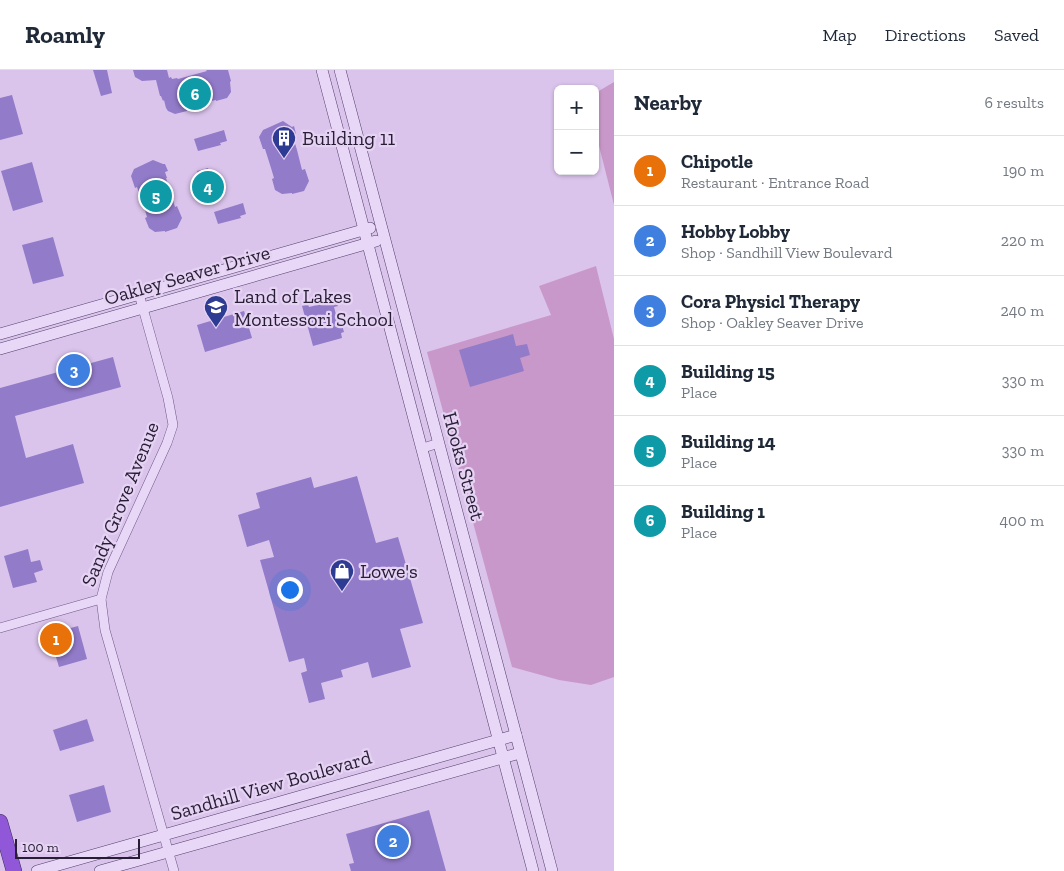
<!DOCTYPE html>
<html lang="en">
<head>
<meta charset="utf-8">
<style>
  body { margin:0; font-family:"Zilla Slab",serif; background:#f6f6f7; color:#1f2937 }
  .controls { position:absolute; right:15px; top:15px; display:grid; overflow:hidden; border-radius:8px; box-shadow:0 1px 4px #0004 }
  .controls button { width:45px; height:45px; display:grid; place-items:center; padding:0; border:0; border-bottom:1px solid #e0e1e3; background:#fff; color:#1f2937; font:25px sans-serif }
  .scale { position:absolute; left:15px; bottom:12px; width:125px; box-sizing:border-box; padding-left:5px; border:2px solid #271e36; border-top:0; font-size:14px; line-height:18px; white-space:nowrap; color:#271e36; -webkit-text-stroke:4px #e6d3f4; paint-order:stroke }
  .you { position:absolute; left:289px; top:519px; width:18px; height:18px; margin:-12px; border:4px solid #fff; border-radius:50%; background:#1a73e8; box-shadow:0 0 0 8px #1a73e833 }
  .badge { display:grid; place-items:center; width:32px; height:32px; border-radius:50%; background:#db2777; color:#fff; font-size:16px; font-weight:700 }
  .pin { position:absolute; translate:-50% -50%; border:2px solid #fff; box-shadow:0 1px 5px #0006 }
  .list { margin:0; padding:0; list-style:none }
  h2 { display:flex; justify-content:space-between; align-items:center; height:65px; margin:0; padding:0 20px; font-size:21px }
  h2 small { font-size:16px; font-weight:400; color:#747a83 }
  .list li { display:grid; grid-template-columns:32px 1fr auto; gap:15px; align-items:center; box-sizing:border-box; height:70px; padding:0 20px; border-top:1px solid #e0e1e3 }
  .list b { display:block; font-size:19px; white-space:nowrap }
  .list p { margin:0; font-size:16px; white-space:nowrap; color:#747a83 }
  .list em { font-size:16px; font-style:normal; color:#747a83 }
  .map { position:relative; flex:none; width:614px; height:801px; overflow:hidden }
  header { display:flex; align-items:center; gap:30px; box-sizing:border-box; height:70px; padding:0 25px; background:#fff; border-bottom:1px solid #e0e1e3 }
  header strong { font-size:24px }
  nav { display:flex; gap:28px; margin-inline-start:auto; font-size:18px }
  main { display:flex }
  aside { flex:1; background:#fff }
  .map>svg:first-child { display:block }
</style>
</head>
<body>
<header>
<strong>Roamly</strong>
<nav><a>Map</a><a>Directions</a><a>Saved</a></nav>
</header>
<main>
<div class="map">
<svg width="614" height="801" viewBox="0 0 614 801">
  <rect width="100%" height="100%" fill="#dbc4ec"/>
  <g fill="#c998ca">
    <path d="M614 12V135L595 60 597 22Z"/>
    <path d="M596 196 614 269V607L591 615 559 610 512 597 427 282 551 245 539 216Z"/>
  </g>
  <g fill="#927bc9">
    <path d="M93 0H107L112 23 101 26Z"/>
    <path d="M133 0H167L169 8 171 7 172 9 177 8 178 9 207 1 206 0H228L231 11 230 12 231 22 227 28 216 31V30L206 32 186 38 187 41 175 44 168 41 166 38 164 30 163 31 161 26H160L156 10 142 11 135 7Z"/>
    <path d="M12 25 23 64 0 70V28Z"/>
    <path d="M283 51 292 57 294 56 296 64H294L296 70H294L297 80 302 100 305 99 309 111 304 121 292 124V123L282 124 275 120 272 109 274 108 271 98 265 79H263L259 67 263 60Z"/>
    <path d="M224 60 227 71 220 73 221 75 198 81 194 69Z"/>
    <path d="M153 90 163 94H165L168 101 165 102 167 108H166L171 124 175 137 177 136 182 148 177 158 165 162V161L155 162 149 158 145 148 147 147 144 137 137 117 135 118 131 106 134 99Z"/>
    <path d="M32 92 43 132 13 141 1 101Z"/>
    <path d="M208 98 209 103 211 102 218 125V127L212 128 213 129 206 131 197 101Z"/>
    <path d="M243 133 246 144 240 146 241 148 218 154 214 142Z"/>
    <path d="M53 167 64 206 33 214 22 175Z"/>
    <path d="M335 226 338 236 334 237 339 256 342 255 344 262 341 263 342 268 313 276 302 236 308 234 309 237 326 233 325 229Z"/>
    <path d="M244 241 252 268 205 282 197 255Z"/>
    <path d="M513 264 516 276 527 274 530 285 520 288 524 301 470 317 459 280Z"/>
    <path d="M113 287 121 317 15 346 26 388 73 374 84 413 0 437V318Z"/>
    <path d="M357 406 376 473 398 467 423 553 400 559 411 597 372 608 368 592 341 600 343 607 321 613 325 629 309 633 301 603 307 601 304 588 289 592 260 490 274 487 269 470 247 477 238 445 260 438 256 423 311 407 314 418Z"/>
    <path d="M28 479 31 492 40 490 43 500 34 503 37 512 13 518 4 486Z"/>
    <path d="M78 556 87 589 59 597 49 564Z"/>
    <path d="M87 649 94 671 60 681 53 660Z"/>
    <path d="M104 715 111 742 77 752 69 725Z"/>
    <path d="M429 740 446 801H351L349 794 354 793 346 764Z"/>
  </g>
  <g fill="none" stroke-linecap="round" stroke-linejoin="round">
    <g stroke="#6d5b86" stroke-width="10">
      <g id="street">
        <path d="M139 224 168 328 173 355 167 373 108 502 101 529 105 560 174 801"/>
        <path d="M423 378 439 373"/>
        <path d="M0 558 101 529"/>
      </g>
    </g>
    <g stroke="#4e3e67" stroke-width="12">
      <g id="secondary">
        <path d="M322 0 533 801"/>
        <path d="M340 0 552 801"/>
        <path d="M0 264 370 158"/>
        <path d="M0 279 376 171"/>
        <path d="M37 801 516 665"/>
        <path d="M100 801 520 683"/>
      </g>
    </g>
    <g stroke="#3c2f54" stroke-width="16">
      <path id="highway" d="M0 752 14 801"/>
    </g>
    <use href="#street" stroke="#e9d7f7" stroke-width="9"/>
    <use href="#secondary" stroke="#e9d7f7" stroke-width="11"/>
    <use href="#highway" stroke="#9058d8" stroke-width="15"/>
  </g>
  <defs>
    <g id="building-pin" transform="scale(1.25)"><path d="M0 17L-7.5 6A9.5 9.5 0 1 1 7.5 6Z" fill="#2e3b92" stroke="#e6d3f4"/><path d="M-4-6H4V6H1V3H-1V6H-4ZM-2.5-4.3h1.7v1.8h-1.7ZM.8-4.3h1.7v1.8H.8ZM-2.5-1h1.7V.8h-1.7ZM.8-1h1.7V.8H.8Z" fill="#fff"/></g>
    <g id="school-pin" transform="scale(1.25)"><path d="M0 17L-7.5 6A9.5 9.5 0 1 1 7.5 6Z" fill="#2e3b92" stroke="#e6d3f4"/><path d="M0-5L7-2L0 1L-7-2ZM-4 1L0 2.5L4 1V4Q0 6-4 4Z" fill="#fff"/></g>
    <g id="shop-pin" transform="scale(1.25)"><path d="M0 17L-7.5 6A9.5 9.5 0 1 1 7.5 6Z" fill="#2e3b92" stroke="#e6d3f4"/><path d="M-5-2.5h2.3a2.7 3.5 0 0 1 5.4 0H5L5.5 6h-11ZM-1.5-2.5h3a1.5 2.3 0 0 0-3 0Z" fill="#fff"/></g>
  </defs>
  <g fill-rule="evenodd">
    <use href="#building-pin" x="284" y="68"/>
    <use href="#school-pin" x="216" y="237"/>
    <use href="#shop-pin" x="342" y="501"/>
  </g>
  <g text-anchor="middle" stroke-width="4.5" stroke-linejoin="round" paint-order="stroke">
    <g font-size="20" fill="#271e36" stroke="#e6d3f4" text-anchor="start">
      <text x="302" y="75">Building 11</text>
      <text x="234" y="233">Land of Lakes<tspan x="234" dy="23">Montessori School</tspan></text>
      <text x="360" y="508">Lowe's</text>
    </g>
    <g font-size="20" fill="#271e36" stroke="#e6d3f4">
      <text transform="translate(187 205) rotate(-16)" y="7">Oakley Seaver Drive</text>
      <text transform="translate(464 396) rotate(75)" y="7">Hooks Street</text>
      <text transform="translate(120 434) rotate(-68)" y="7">Sandy Grove Avenue</text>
      <text transform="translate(271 715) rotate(-16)" y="7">Sandhill View Boulevard</text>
    </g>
  </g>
</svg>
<div class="controls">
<button>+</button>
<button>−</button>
</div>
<div class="scale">100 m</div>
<div class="you"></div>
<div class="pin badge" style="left:56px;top:569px;background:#e8710a">1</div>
<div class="pin badge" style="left:393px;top:771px;background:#3f7fe0">2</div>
<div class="pin badge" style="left:74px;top:300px;background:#3f7fe0">3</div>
<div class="pin badge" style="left:208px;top:117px;background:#0f9aa8">4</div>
<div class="pin badge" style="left:156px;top:126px;background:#0f9aa8">5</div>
<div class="pin badge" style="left:195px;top:24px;background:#0f9aa8">6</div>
</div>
<aside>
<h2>Nearby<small>6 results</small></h2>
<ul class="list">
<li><span class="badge" style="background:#e8710a">1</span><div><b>Chipotle</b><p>Restaurant · Entrance Road</p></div><em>190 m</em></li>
<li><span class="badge" style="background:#3f7fe0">2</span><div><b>Hobby Lobby</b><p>Shop · Sandhill View Boulevard</p></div><em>220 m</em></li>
<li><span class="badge" style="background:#3f7fe0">3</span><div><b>Cora Physicl Therapy</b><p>Shop · Oakley Seaver Drive</p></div><em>240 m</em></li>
<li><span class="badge" style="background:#0f9aa8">4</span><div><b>Building 15</b><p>Place</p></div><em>330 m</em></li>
<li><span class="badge" style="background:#0f9aa8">5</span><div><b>Building 14</b><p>Place</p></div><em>330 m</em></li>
<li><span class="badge" style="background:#0f9aa8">6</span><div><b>Building 1</b><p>Place</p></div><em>400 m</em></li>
</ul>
</aside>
</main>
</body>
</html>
